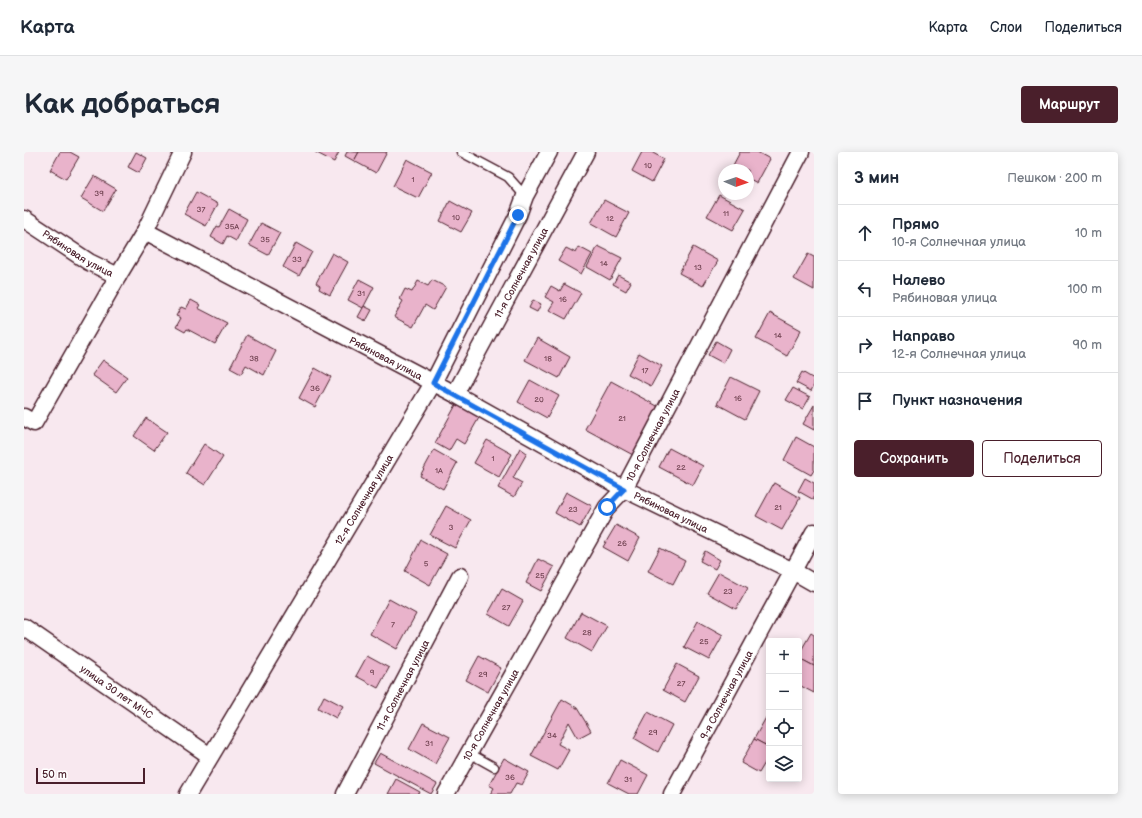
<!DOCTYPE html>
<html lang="ru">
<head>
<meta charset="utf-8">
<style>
  body { margin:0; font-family:"Balsamiq Sans",sans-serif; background:#f6f6f7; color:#1f2937 }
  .controls { position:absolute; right:12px; bottom:12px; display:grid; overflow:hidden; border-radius:4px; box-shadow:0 2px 10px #0003 }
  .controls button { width:36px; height:36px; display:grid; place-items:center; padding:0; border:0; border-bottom:1px solid #e0e1e3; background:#fff; color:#1f2937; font:20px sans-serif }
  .compass { position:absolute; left:694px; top:12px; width:36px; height:36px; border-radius:50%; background:#fff; box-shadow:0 2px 10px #0003; rotate:92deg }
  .scale { position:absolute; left:12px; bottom:10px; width:109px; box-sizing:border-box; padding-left:4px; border:2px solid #4a1f2b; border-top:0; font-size:11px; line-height:14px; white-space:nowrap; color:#4a1f2b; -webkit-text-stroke:3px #fff; paint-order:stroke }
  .stop { position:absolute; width:12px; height:12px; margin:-9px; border:3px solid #1a73e8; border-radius:50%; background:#fff }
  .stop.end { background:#1a73e8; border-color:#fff; box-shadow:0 1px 4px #0008 }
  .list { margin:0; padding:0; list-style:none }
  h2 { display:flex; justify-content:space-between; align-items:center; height:52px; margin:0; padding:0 16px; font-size:17px }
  h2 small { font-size:13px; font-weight:400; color:#747a83 }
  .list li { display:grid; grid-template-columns:26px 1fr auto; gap:12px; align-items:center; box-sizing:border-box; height:56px; padding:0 16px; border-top:1px solid #e0e1e3 }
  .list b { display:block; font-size:15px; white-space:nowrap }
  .list p { margin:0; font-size:13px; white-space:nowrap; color:#747a83 }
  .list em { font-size:13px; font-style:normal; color:#747a83 }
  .actions { display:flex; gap:8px; padding:12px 16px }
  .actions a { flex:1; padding:9px 0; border:1px solid #4a1f2b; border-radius:4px; text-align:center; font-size:14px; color:#4a1f2b }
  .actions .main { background:#4a1f2b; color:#fff }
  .icon { flex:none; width:22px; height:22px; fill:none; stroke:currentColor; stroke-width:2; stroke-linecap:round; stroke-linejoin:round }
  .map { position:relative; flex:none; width:790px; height:642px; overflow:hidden; border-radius:4px }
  header { display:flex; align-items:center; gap:24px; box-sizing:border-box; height:56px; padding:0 20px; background:#fff; border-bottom:1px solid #e0e1e3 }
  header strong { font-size:19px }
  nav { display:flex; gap:22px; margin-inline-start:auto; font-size:14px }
  .intro { display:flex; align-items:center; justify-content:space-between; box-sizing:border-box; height:96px; padding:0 24px }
  h1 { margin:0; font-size:28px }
  .button { padding:10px 18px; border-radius:4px; background:#4a1f2b; color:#fff; font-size:14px; font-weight:700 }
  main { display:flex; gap:24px; padding:0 24px }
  aside { flex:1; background:#fff; border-radius:4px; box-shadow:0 2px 10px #0003 }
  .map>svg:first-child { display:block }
</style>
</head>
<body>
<header>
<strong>Карта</strong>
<nav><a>Карта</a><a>Слои</a><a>Поделиться</a></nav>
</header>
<div class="intro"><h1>Как добраться</h1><a class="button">Маршрут</a></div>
<main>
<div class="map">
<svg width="790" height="642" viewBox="0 0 790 642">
  <rect width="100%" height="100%" fill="#f8e8ef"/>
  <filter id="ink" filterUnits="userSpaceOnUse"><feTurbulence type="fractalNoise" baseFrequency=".025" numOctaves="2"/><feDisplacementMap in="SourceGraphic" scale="8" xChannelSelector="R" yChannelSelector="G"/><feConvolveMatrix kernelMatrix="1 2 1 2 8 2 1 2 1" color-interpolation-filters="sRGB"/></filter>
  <g filter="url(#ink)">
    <g fill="#e9b3cb" stroke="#4a1f2b">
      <path d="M36 0H46L55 5 42 27 26 18Z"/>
      <path d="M112 0 123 6 115 21 104 15Z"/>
      <path d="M291 0H315L310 10Z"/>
      <path d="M323 0H335L330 9 321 4Z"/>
      <path d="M335 0H363L352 21 330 9Z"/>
      <path d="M618 0H627L640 7 628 30 608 19Z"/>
      <path d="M716 0H733L746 7 733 31 724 26V18H710L707 17Z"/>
      <path d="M383 7 408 20 394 46 369 34Z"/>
      <path d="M70 24 92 37 79 59 57 46Z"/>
      <path d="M172 40 194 52 182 74 160 62Z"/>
      <path d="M695 43 721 57 709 78 683 64Z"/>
      <path d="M580 48 605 61 592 85 567 71Z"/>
      <path d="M426 49 448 61 437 80 416 69Z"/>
      <path d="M205 57 223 67 212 89 203 84 199 92 187 85 193 74 195 75Z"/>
      <path d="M237 71 256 81 244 103 225 93Z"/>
      <path d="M272 91 288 100 275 124 259 115Z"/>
      <path d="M574 94 598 106 586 128 563 115Z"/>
      <path d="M555 95 568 102 557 122 534 109 542 96 552 101Z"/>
      <path d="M669 95 694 109 679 134 655 121Z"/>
      <path d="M308 101 324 110 306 143 295 137 296 134 292 131Z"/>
      <path d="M784 102 790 105V138L770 127Z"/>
      <path d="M594 123 607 130 602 139 589 132Z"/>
      <path d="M335 127 350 135 339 156 324 148Z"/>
      <path d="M408 128 422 135 409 158 401 153 389 175 370 165 379 149 376 147 381 137 388 140 394 129 404 134Z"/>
      <path d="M540 132 557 141 542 167 525 158 530 150 521 145 527 134 536 139Z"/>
      <path d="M167 148 176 153 174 156 203 171 191 192 163 177 161 180 152 175 157 166 152 164 157 155 162 157Z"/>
      <path d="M509 148 517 152 513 160 505 156Z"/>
      <path d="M340 154 348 158 342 169 334 165Z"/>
      <path d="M746 161 777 178 763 204 732 187Z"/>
      <path d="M223 183 252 199 240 223 222 213 217 222 206 216Z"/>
      <path d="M513 186 546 205 535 226 501 208Z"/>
      <path d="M692 189 706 197 699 211 684 203Z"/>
      <path d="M615 201 638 214 627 234 604 222Z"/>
      <path d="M79 208 103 225 92 240 68 223Z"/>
      <path d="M291 216 307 225 291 255 275 246Z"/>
      <path d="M778 220 790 227V233L787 239 772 231Z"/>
      <path d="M707 225 735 239 721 267 693 252Z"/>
      <path d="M506 228 535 244 523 266 494 250Z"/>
      <path d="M587 229 635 255 609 303 561 277Z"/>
      <path d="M769 236 786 245 779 257 762 248Z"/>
      <path d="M433 251 456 264 440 292 432 287 425 299 411 291Z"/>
      <path d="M790 253V278L779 272Z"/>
      <path d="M122 266 143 280 130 298 110 284Z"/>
      <path d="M772 285 790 295V318L787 323 760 308Z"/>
      <path d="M463 288 488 302 475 325 450 311Z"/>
      <path d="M180 292 199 305 181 333 162 321Z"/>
      <path d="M496 296 503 301 489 326 498 331 490 345 474 336Z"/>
      <path d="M645 296 679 314 669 333 635 315Z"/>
      <path d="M410 298 433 311 419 337 396 324Z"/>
      <path d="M781 326 790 331V348L774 339Z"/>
      <path d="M750 331 776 346 758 378 732 364Z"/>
      <path d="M542 340 568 354 556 375 531 361Z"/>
      <path d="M422 354 447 368 431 396 406 383Z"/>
      <path d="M592 373 616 386 604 409 579 395Z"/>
      <path d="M397 388 423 402 406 433 381 419Z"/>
      <path d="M636 396 661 409 649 432 624 419Z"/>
      <path d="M681 399 696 408 691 417 676 409Z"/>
      <path d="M514 407 530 415 517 439 502 431Z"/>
      <path d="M695 420 724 436 712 457 683 441Z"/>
      <path d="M478 437 499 449 485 474 464 462Z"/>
      <path d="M365 447 392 462 373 497 346 482Z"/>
      <path d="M557 460 583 474 568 500 543 486Z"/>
      <path d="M674 469 699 483 685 508 660 495Z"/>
      <path d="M787 481 790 483V514L775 506V502Z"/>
      <path d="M343 504 365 516 354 536 332 524Z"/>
      <path d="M455 504 477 516 464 540 442 528Z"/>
      <path d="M775 506 790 514V541L775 533Z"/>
      <path d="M653 512 675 524 661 550 639 538Z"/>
      <path d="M300 544 319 554 312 566 294 556Z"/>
      <path d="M538 547 553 556 567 579 554 586 545 570 534 592 545 598 534 618 507 604Z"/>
      <path d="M624 560 648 573 634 600 610 586Z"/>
      <path d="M744 562H745V595L730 587Z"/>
      <path d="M399 571 426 585 411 612 385 597Z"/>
      <path d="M730 587 745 595V604L735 621 717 611Z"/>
      <path d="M356 601 413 632 407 642 350 611Z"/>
      <path d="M480 606 505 620 498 633 492 631 486 642H466L470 636 465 633Z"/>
      <path d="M596 608 624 623 614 642H605L584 631Z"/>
      <path d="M372 627 396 640 395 642H364Z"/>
    </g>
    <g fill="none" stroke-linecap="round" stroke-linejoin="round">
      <g stroke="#4a1f2b" stroke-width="11">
        <g id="service">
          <path d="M437 0 484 25 501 44"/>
          <path d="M445 601 470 615"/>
        </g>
      </g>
      <g stroke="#4a1f2b" stroke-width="19">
        <g id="minor">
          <path id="s1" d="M0 67 65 110 94 124 121 79 431 242 600 337 769 419 790 431"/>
          <path d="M121 79 159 0"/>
          <path id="s2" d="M431 242 562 0"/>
          <path d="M0 265 10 271 94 124"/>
          <path id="s3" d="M0 475 186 604"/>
          <path id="s4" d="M164 642 409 231 494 63 501 44 525 0"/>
          <path id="s5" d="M321 642 436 424"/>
          <path id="s6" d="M422 642 583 355 600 337 777 0"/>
          <path id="s7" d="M648 642 790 380"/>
        </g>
      </g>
      <use href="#service" stroke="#fff" stroke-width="8"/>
      <use href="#minor" stroke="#fff" stroke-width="16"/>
    </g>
  </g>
  <g fill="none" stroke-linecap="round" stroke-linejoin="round" filter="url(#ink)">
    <path stroke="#1a73e8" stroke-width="5" d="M494 63 409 231 600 337 583 355"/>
  </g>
  <g text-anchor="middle" stroke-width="3" stroke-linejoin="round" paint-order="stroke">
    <g font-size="8" fill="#724453">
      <text x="624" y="16">10</text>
      <text x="389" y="30">1</text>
      <text x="75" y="44">39</text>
      <text x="177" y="60">37</text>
      <text x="702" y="64">11</text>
      <text x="432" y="68">10</text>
      <text x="586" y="69">12</text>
      <text x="208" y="77">35А</text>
      <text x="241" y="90">35</text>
      <text x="273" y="110">33</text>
      <text x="580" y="114">14</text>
      <text x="674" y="118">13</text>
      <text x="337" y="144">31</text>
      <text x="539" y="150">16</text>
      <text x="754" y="186">14</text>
      <text x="230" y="209">38</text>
      <text x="524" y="209">18</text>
      <text x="621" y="221">17</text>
      <text x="291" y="239">36</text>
      <text x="714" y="249">16</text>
      <text x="515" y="250">20</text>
      <text x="598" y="269">21</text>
      <text x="469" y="309">1</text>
      <text x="657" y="318">22</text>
      <text x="415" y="321">1А</text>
      <text x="754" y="358">21</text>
      <text x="549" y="360">23</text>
      <text x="427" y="378">3</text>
      <text x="598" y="394">26</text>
      <text x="402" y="414">5</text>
      <text x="516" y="426">25</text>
      <text x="704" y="442">23</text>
      <text x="482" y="458">27</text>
      <text x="369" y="475">7</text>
      <text x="563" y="483">28</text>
      <text x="680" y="492">25</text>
      <text x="348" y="523">9</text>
      <text x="459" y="525">29</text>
      <text x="657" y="534">27</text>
      <text x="629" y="583">29</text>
      <text x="528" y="586">34</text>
      <text x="405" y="594">31</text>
      <text x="486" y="628">36</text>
      <text x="604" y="630">31</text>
    </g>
    <g font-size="10" fill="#4a1f2b" stroke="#fff">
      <text dy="4" stroke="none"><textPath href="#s1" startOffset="64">Рябиновая улица</textPath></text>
      <text dy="4" stroke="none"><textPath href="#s2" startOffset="138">11-я Солнечная улица</textPath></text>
      <text dy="4" stroke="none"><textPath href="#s1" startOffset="435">Рябиновая улица</textPath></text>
      <text dy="4" stroke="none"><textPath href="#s6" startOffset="415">10-я Солнечная улица</textPath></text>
      <text dy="4" stroke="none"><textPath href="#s4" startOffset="343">12-я Солнечная улица</textPath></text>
      <text dy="4" stroke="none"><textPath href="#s1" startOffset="759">Рябиновая улица</textPath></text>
      <text dy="4" stroke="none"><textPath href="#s5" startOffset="123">11-я Солнечная улица</textPath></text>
      <text dy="4" stroke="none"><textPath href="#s3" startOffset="113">улица 30 лет МЧС</textPath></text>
      <text dy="4" stroke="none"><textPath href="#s7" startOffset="113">9-я Солнечная улица</textPath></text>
      <text dy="4" stroke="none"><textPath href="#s6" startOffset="91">10-я Солнечная улица</textPath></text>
    </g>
  </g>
</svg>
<div class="controls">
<button>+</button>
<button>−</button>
<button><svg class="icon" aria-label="locate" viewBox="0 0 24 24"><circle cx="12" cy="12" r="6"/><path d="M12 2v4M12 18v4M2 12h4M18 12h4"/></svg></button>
<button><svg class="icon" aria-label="layers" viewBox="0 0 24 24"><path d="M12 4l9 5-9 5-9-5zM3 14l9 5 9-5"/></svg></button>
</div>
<svg class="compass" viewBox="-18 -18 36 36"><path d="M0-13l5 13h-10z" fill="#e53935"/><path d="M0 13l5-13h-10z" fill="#747a83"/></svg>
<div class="scale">50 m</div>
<div class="stop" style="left:583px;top:355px"></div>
<div class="stop end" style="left:494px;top:63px"></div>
</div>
<aside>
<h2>3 мин<small>Пешком · 200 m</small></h2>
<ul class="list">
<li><svg class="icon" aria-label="ahead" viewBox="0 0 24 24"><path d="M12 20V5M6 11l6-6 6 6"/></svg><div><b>Прямо</b><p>10-я Солнечная улица</p></div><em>10 m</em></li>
<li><svg class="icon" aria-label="left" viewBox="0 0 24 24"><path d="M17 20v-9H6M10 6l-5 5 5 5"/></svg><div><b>Налево</b><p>Рябиновая улица</p></div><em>100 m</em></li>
<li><svg class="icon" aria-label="right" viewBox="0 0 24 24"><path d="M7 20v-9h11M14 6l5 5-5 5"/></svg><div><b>Направо</b><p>12-я Солнечная улица</p></div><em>90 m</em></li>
<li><svg class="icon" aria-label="arrive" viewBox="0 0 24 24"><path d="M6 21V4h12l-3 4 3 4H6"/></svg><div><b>Пункт назначения</b></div></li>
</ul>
<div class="actions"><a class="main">Сохранить</a><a>Поделиться</a></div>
</aside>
</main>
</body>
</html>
